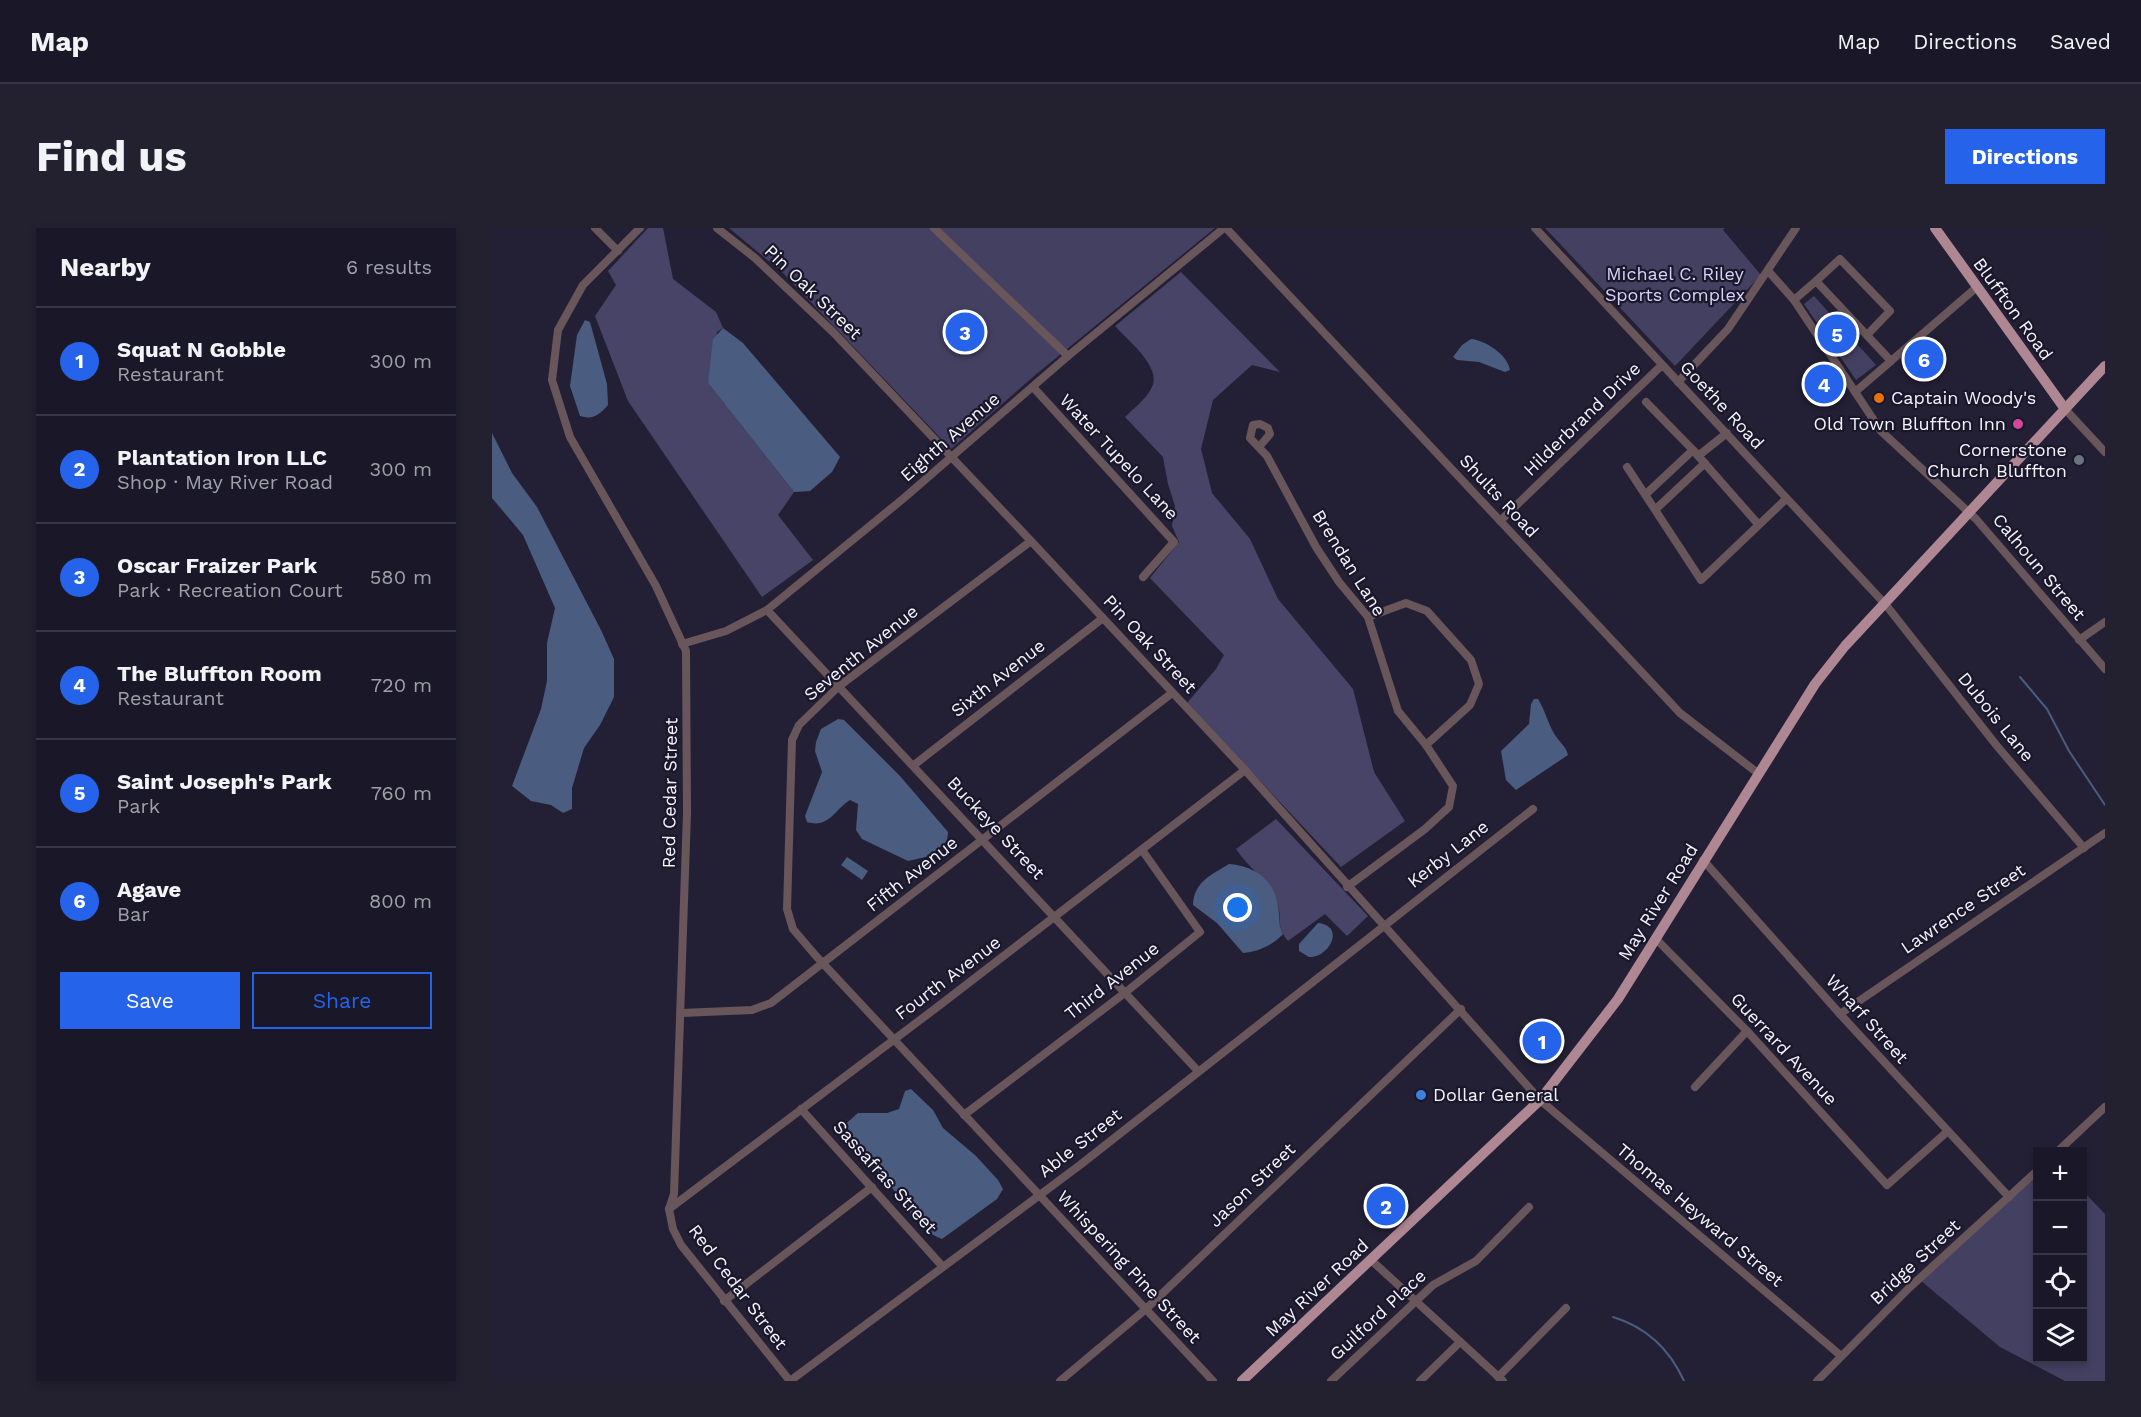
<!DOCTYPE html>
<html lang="en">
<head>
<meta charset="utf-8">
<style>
  body { margin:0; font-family:"Work Sans",sans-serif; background:#232130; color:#f1f3f6 }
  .controls { position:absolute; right:18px; bottom:18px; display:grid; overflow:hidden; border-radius:0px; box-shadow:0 3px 9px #0003 }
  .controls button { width:54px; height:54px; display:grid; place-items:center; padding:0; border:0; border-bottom:2px solid #383745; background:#1a1828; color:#f1f3f6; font:30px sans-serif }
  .you { position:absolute; left:746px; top:680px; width:21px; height:21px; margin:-15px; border:4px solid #fff; border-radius:50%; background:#1a73e8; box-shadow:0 0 0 9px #1a73e833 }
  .badge { display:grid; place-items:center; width:39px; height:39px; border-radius:50%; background:#2563eb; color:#fff; font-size:20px; font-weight:700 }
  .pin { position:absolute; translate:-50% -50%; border:3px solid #fff; box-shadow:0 2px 6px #0006 }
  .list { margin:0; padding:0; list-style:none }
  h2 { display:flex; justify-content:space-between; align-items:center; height:78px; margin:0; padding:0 24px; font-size:26px }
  h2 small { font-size:20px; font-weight:400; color:#9fa0a8 }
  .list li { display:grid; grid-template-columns:39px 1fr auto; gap:18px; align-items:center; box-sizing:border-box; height:108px; padding:0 24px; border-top:2px solid #383745 }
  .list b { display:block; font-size:22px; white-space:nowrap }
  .list p { margin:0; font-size:20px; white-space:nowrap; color:#9fa0a8 }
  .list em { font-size:20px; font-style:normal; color:#9fa0a8 }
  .actions { display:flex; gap:12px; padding:18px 24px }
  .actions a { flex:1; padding:14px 0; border:2px solid #2563eb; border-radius:0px; text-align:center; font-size:21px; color:#2563eb }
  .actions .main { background:#2563eb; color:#fff }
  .icon { flex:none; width:33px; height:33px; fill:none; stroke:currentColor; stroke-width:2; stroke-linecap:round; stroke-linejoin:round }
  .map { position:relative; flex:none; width:1613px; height:1153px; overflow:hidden; border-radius:0px }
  header { display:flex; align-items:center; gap:36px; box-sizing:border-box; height:84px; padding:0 30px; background:#1a1828; border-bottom:2px solid #383745 }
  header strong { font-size:28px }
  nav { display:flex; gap:33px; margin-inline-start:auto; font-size:21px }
  .intro { display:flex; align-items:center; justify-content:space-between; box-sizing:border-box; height:144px; padding:0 36px }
  h1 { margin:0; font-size:42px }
  .button { padding:15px 27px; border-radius:0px; background:#2563eb; color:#fff; font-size:21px; font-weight:700 }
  main { display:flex; gap:36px; padding:0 36px }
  aside { flex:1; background:#1a1828; border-radius:0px; box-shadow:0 3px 9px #0003 }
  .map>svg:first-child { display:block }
</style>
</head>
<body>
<header>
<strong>Map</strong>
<nav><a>Map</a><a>Directions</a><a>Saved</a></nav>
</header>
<div class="intro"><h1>Find us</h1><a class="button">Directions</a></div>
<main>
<aside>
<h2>Nearby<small>6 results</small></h2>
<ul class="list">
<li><span class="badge">1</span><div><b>Squat N Gobble</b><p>Restaurant</p></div><em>300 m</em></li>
<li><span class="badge">2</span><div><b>Plantation Iron LLC</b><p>Shop · May River Road</p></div><em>300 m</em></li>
<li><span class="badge">3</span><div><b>Oscar Fraizer Park</b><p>Park · Recreation Court</p></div><em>580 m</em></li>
<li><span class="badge">4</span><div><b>The Bluffton Room</b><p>Restaurant</p></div><em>720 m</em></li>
<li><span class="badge">5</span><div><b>Saint Joseph's Park</b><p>Park</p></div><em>760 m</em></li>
<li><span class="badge">6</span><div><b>Agave</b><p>Bar</p></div><em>800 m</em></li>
</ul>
<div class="actions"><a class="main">Save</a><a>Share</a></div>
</aside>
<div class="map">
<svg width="1613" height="1153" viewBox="0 0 1613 1153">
  <rect width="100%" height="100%" fill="#232035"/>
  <g fill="#444062">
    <path d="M237 0H723L542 148 459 221 291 45Z"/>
    <path d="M1053 0H1233L1231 2 1269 47 1183 138Z"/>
    <path d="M1322 68 1384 137 1364 152 1312 76Z"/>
    <path d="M1545 948 1546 1130H1590L1591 963 1613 986V1153H1573L1508 1119 1428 1052Z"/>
  </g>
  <g fill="#484468">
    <path d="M156 0H171L181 51 224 84 231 100 225 104 216 155 302 264 286 287 321 332 270 369 136 173 103 88 124 57 116 43Z"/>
    <path d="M689 44 788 144 760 137 721 172 709 221 720 265 758 311 786 371 861 461 882 544 913 593 849 639 695 475 724 441 732 427 658 350 687 314 680 298 683 278 676 256 671 229 633 189C641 181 653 172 659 161 672 140 636 113 623 98Z"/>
    <path d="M784 591 876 688 855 708 833 686 796 713C784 698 790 692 786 677 778 653 757 641 744 621Z"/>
  </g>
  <g fill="#4a5c7f">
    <path d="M93 92 98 94 115 156 116 177C107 187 101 192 88 188L78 158 85 107Z"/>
    <path d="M231 100 251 115 348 229 340 244 318 263 302 264 216 155 221 111Z"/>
    <path d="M979 111C993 112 1016 127 1018 142L1013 144 987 134 965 132 961 129 970 117Z"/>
    <path d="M0 205 20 245 45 279 109 402 122 431V469L108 497 92 520 80 560V581L71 585 59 577 39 573 20 558 49 481 55 453V415L63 380 31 307 0 270Z"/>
    <path d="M1042 471H1046C1053 482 1056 496 1063 507 1068 515 1074 518 1076 527L1024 562 1014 552 1009 523 1037 496 1039 476Z"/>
    <path d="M346 491 352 492 408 548 456 604 455 613 438 628 416 633 370 611 364 602 366 576 358 572C343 581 337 601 315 594L313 588 330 544 323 523 324 514 329 501Z"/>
    <path d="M355 629 376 643 370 652 349 637Z"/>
    <path d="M737 636C762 638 782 651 786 678 788 689 786 696 791 706 781 717 766 724 751 725L725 695 701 677C702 654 719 647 737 636Z"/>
    <path d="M826 695C854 698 837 730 817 729L807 723V716Z"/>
    <path d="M419 861 441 882 451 900 484 928 506 952 511 961 505 971 450 1011C421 1001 407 963 386 943 374 931 360 921 349 907V900L366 885H395L407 881 413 863Z"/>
  </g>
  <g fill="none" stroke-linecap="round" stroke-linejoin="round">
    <g stroke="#4a5c7f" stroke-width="2">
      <path d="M1528 449 1555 481 1577 523 1613 577"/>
      <path d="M1121 1089C1154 1099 1178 1122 1192 1153"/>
    </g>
    <g stroke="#69565b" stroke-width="8">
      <path d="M103 0 126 23"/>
      <path d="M148 0 91 57 66 102 60 152 78 209 164 358 194 423 195 585 182 966 177 981 181 1001 189 1017 298 1153"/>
      <path d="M225 0 263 30 341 104 539 313 753 542 1048 872 1348 1127"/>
      <path d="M442 0 576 128"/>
      <path d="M734 0 1188 485 1267 546"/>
      <path d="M1043 0 1394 377 1505 518 1592 620"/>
      <path d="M1277 44 1302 72 1389 203 1484 291 1613 441"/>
      <path d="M1324 53 1348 31 1398 83 1375 107"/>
      <path d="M1302 72 1324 53 1399 133"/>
      <path d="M1186 154 1236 101 1304 0"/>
      <path d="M541 159 682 314 651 349"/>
      <path d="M1363 164 1485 59"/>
      <path d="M1154 174 1201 222 1266 296"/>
      <path d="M1573 181 1613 224"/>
      <path d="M767 219 778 206 776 200 768 196 761 197 758 210 775 228 824 319 847 354 876 389 906 483 934 517 961 558 957 579 933 601 855 659"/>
      <path d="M1206 228 1235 205"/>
      <path d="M1135 239 1209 352 1294 271"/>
      <path d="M1154 266 1201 222"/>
      <path d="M1164 281 1213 235"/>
      <path d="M1008 293 1170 137"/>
      <path d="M539 313 346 459 307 497 300 512 295 681 301 701 324 728 721 1153"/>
      <path d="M275 382 706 843"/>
      <path d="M876 389 914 375 935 383 979 432 987 456 978 477 934 517"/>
      <path d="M1587 412 1613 394"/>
      <path d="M190 416 234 403 275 382 412 270 576 128 732 0"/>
      <path d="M422 537 611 390"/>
      <path d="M1211 632 1348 786 1517 969"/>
      <path d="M1163 710 1255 803 1395 957 1456 903"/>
      <path d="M190 785 260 782 279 775 680 465"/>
      <path d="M1348 786 1613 605"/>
      <path d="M1203 859 1255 803"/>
      <path d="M309 881 451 1039"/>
      <path d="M472 887 634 764 708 704 650 622"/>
      <path d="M1565 924 1613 879"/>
      <path d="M177 981 444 780 753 542"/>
      <path d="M879 1032 1011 1153"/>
      <path d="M232 1073 380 959"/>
      <path d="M1006 1149 1074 1080"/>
      <path d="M298 1153 588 937 1041 581"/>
      <path d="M568 1153 654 1081 969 781"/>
      <path d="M839 1153 941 1057 984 1033 1037 979"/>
      <path d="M928 1153 968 1114"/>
      <path d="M1325 1153 1417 1060 1546 942"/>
    </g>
    <g stroke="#af8792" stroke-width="10">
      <path d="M1443 0 1573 181"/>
      <path d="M750 1153 1048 872 1126 771 1323 456 1353 418 1613 138"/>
    </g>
  </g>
  <circle fill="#e8710a" stroke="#1a172b" stroke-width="2" cx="1387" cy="170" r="6"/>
  <circle fill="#d1479c" stroke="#1a172b" stroke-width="2" cx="1526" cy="196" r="6"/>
  <circle fill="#6b7280" stroke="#1a172b" stroke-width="2" cx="1587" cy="232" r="6"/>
  <circle fill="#3f7fe0" stroke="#1a172b" stroke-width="2" cx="929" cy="867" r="6"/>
  <g text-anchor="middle" stroke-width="4.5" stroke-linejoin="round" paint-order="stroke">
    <g font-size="18" fill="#d7d3fb" stroke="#1a172b">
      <text x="1183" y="52">Michael C. Riley<tspan x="1183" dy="21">Sports Complex</tspan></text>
    </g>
    <g font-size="18" fill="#f4f3fe" stroke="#1a172b">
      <text transform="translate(321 64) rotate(44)" y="6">Pin Oak Street</text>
      <text transform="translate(1521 81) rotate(54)" y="6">Bluffton Road</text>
      <text transform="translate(1230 177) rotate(47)" y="6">Goethe Road</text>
      <text transform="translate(1090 191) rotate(-44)" y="6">Hilderbrand Drive</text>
      <text transform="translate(458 209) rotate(-41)" y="6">Eighth Avenue</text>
      <text transform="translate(627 229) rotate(47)" y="6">Water Tupelo Lane</text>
      <text transform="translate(1007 268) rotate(47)" y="6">Shults Road</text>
      <text transform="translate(857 335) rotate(58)" y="6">Brendan Lane</text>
      <text transform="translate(1547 339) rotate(50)" y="6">Calhoun Street</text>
      <text transform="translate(658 416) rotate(47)" y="6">Pin Oak Street</text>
      <text transform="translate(369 425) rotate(-39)" y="6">Seventh Avenue</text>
      <text transform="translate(506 450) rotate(-38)" y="6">Sixth Avenue</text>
      <text transform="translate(1504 489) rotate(51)" y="6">Dubois Lane</text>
      <text transform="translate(178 565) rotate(-89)" y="6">Red Cedar Street</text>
      <text transform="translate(504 600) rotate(47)" y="6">Buckeye Street</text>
      <text transform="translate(956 626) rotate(-38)" y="6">Kerby Lane</text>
      <text transform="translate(420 646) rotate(-38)" y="6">Fifth Avenue</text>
      <text transform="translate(1166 674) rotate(-58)" y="6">May River Road</text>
      <text transform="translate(1471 681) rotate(-34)" y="6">Lawrence Street</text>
      <text transform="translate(456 750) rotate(-37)" y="6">Fourth Avenue</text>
      <text transform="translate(620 753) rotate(-38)" y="6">Third Avenue</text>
      <text transform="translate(1375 791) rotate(48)" y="6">Wharf Street</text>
      <text transform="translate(1292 821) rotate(47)" y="6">Guerrard Avenue</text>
      <text transform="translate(588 915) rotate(-38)" y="6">Able Street</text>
      <text transform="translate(393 949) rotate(48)" y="6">Sassafras Street</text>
      <text transform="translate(760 957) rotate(-44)" y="6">Jason Street</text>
      <text transform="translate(1208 987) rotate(40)" y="6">Thomas Heyward Street</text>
      <text transform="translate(1423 1034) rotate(-43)" y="6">Bridge Street</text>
      <text transform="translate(637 1039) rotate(47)" y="6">Whispering Pine Street</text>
      <text transform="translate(246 1059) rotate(53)" y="6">Red Cedar Street</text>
      <text transform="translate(825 1060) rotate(-43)" y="6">May River Road</text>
      <text transform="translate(886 1087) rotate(-43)" y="6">Guilford Place</text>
    </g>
    <g font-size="18" fill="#f4f3fe" stroke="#1a172b" text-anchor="start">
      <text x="1399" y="176">Captain Woody's</text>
      <text x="1514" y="202" text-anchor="end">Old Town Bluffton Inn</text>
      <text x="1575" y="228" text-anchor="end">Cornerstone<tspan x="1575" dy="21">Church Bluffton</tspan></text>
      <text x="941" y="873">Dollar General</text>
    </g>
  </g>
</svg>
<div class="controls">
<button>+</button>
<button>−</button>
<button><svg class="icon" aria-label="locate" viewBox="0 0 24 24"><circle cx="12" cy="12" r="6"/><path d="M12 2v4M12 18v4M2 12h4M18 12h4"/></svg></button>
<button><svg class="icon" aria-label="layers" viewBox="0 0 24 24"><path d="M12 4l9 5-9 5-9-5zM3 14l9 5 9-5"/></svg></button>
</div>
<div class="you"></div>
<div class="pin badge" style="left:1050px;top:813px">1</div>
<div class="pin badge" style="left:894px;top:978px">2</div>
<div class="pin badge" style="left:473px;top:104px">3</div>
<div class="pin badge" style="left:1332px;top:156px">4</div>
<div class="pin badge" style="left:1345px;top:106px">5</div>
<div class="pin badge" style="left:1432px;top:131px">6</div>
</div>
</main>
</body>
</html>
